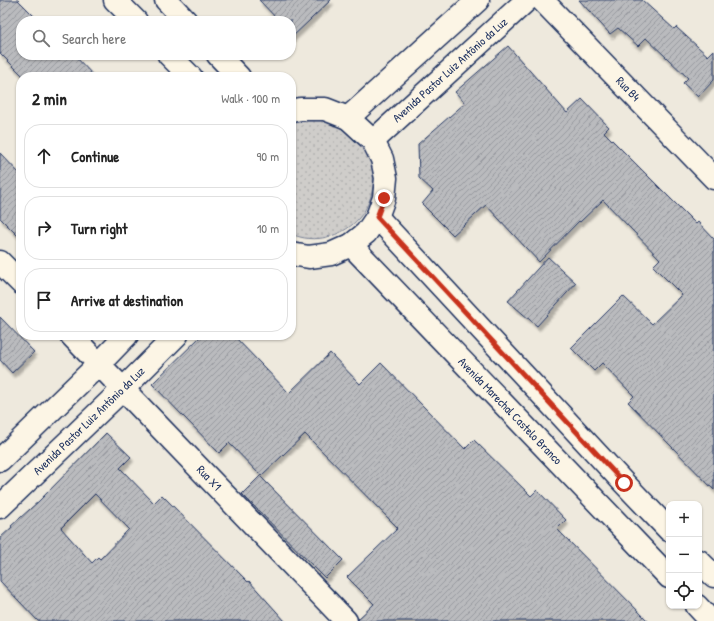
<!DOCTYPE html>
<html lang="en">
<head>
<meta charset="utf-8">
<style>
  body { margin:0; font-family:"Patrick Hand",sans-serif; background:#f2f2f2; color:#222 }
  .controls { position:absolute; right:12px; bottom:12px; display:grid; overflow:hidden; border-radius:8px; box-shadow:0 1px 3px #0004 }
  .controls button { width:36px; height:36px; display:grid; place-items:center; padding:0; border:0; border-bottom:1px solid #e0e0e0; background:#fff; color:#222; font:20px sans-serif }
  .stop { position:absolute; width:12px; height:12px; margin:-9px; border:3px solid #c8321e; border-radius:50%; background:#fff }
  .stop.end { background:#c8321e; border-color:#fff; box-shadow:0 1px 4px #0008 }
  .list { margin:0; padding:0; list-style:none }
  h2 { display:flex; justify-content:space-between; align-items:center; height:52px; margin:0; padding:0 16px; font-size:17px }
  h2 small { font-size:13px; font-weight:400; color:#767676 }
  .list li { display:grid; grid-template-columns:26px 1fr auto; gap:12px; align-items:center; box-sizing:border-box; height:64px; margin:0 8px 8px; padding:0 8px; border:1px solid #e0e0e0; border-radius:16px }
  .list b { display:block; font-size:15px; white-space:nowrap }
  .list em { font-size:13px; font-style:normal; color:#767676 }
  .icon { flex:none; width:22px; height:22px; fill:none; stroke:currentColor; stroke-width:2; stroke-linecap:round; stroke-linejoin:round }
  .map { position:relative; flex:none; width:714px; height:621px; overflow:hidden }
  .search { position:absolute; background:#fff; box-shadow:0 1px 3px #0004; left:16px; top:16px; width:280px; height:44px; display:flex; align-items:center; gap:10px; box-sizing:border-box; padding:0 14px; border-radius:16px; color:#767676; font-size:15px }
  .panel { position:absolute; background:#fff; box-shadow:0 1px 3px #0004; left:16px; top:72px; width:280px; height:268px; border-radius:16px }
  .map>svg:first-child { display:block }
</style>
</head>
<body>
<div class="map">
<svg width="714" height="621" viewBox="0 0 714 621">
  <defs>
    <pattern id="grass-dots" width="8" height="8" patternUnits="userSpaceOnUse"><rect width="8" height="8" fill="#cfcdca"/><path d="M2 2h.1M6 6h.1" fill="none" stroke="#b1b0b0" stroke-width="1.8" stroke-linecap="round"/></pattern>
    <pattern id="building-hatch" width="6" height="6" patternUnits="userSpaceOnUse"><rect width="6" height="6" fill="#babbbe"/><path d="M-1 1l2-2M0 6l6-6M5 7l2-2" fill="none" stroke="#96989e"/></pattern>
    <filter id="shadow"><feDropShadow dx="2.5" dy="4.5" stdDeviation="1" flood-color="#0004"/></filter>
  </defs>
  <rect width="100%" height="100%" fill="#eee9dd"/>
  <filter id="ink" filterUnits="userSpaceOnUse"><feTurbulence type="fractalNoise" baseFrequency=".025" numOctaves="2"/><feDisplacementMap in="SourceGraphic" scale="8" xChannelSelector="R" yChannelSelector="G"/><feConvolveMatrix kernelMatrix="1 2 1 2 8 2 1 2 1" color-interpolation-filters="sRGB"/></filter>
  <g filter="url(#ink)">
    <path fill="url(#grass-dots)" stroke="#757e94" d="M311 119C317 120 323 120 329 121 338 123 346 129 353 134 389 167 375 226 327 237 315 240 303 239 291 234V124Z"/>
    <g fill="url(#building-hatch)" stroke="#1b2f5e" fill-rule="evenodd" filter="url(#shadow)">
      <path d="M0 0H18L39 21H21V55H74L95 77H24L0 53Z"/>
      <path d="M259 0H331L291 38V21H279Z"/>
      <path d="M579 0H642L674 29 676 27 708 56 714 50V80L698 97 683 83 688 78 646 38 638 46 618 28 610 34Z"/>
      <path d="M508 46 567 113 582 99 609 127 604 132 696 224 698 222 714 239V490L628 402 634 396 602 363 594 371 571 348 623 296 652 324 682 295 653 266 660 259 603 200 580 222 579 221 539 262 486 205 453 235 422 204 433 191 419 178 418 144 465 103 455 92Z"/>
      <path d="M0 153 21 175V239L0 218Z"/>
      <path d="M548 257 576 283 537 326 508 301Z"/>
      <path d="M0 317 34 352 12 373 0 360Z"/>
      <path d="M202 335H233L289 393 330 353 360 384 381 363 465 449 474 440 531 496 537 490 566 520 557 529 648 621H358V619L374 604 347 577 398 528 305 434 261 476 229 443 219 453 152 384Z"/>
      <path d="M106 433 131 457 120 468 154 503 162 495 248 582 249 581 285 621H38L0 581V538L12 527 11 526 39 501ZM95 494 129 529 100 559 98 557 92 563 61 528Z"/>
      <path d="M260 476 343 560 325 578 242 494Z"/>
    </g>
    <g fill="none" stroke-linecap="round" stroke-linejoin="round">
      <g stroke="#1b2f5e" stroke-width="25">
        <g id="minor">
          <path d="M542 0 714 178"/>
          <path d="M0 262 21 283"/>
          <path d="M71 335 346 621"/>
        </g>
      </g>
      <g stroke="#1b2f5e" stroke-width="25">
        <g id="tertiary">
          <path d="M348 118 478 0"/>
          <path d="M373 141 527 0"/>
          <path d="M0 460 99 364 127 335"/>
          <path d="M0 507 123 389 177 335"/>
        </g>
      </g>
      <g stroke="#1b2f5e" stroke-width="25">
        <g id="secondary">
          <path d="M115 0 136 21"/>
          <path d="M166 0 186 21"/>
          <path d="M169 55 191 77"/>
          <path d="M218 55 239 77"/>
          <path d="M291 111 300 109H325L348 118 373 141 382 159 386 178 384 198 377 217 366 233 351 245 331 254 309 257 291 254"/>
          <path d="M377 217 624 483 669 530"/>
          <path d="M351 245 669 577"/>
          <path d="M699 561 714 576"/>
          <path d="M697 606 711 621"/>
        </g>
      </g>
      <use href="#minor" stroke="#fcf5e5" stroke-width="22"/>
      <use href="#tertiary" stroke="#fcf5e5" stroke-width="22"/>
      <use href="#secondary" stroke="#fcf5e5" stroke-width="22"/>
    </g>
  </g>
  <g fill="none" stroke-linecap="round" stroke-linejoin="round" filter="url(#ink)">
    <path stroke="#c8321e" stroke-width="5" d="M384 198 377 217 624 483"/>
  </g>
  <g text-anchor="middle" stroke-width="4" stroke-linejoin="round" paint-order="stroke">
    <g font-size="12" fill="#1b2f5e" stroke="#fcf5e5">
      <text transform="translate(450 70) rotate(-42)" y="4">Avenida Pastor Luiz Antônio da Luz</text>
      <text transform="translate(628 89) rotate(46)" y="4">Rua B4</text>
      <text transform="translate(510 411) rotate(46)" y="4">Avenida Marechal Castelo Branco</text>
      <text transform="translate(89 421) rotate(-44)" y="4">Avenida Pastor Luiz Antônio da Luz</text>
      <text transform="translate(209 478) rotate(46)" y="4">Rua X1</text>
    </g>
  </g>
</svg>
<div class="controls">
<button>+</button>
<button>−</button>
<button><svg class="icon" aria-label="locate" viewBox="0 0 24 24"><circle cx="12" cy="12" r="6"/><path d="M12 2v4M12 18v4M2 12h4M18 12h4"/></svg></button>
</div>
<div class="stop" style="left:624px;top:483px"></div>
<div class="stop end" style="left:384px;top:198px"></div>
<div class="search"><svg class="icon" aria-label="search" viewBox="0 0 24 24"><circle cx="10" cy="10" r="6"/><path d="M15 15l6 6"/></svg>Search here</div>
<section class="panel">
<h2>2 min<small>Walk · 100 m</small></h2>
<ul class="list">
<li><svg class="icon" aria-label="ahead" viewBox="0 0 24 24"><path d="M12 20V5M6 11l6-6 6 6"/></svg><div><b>Continue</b></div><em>90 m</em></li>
<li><svg class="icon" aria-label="right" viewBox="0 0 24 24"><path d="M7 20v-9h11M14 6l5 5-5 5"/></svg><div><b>Turn right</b></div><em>10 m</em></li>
<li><svg class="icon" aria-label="arrive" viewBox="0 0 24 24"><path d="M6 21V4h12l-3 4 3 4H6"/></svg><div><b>Arrive at destination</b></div></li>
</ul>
</section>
</div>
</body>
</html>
